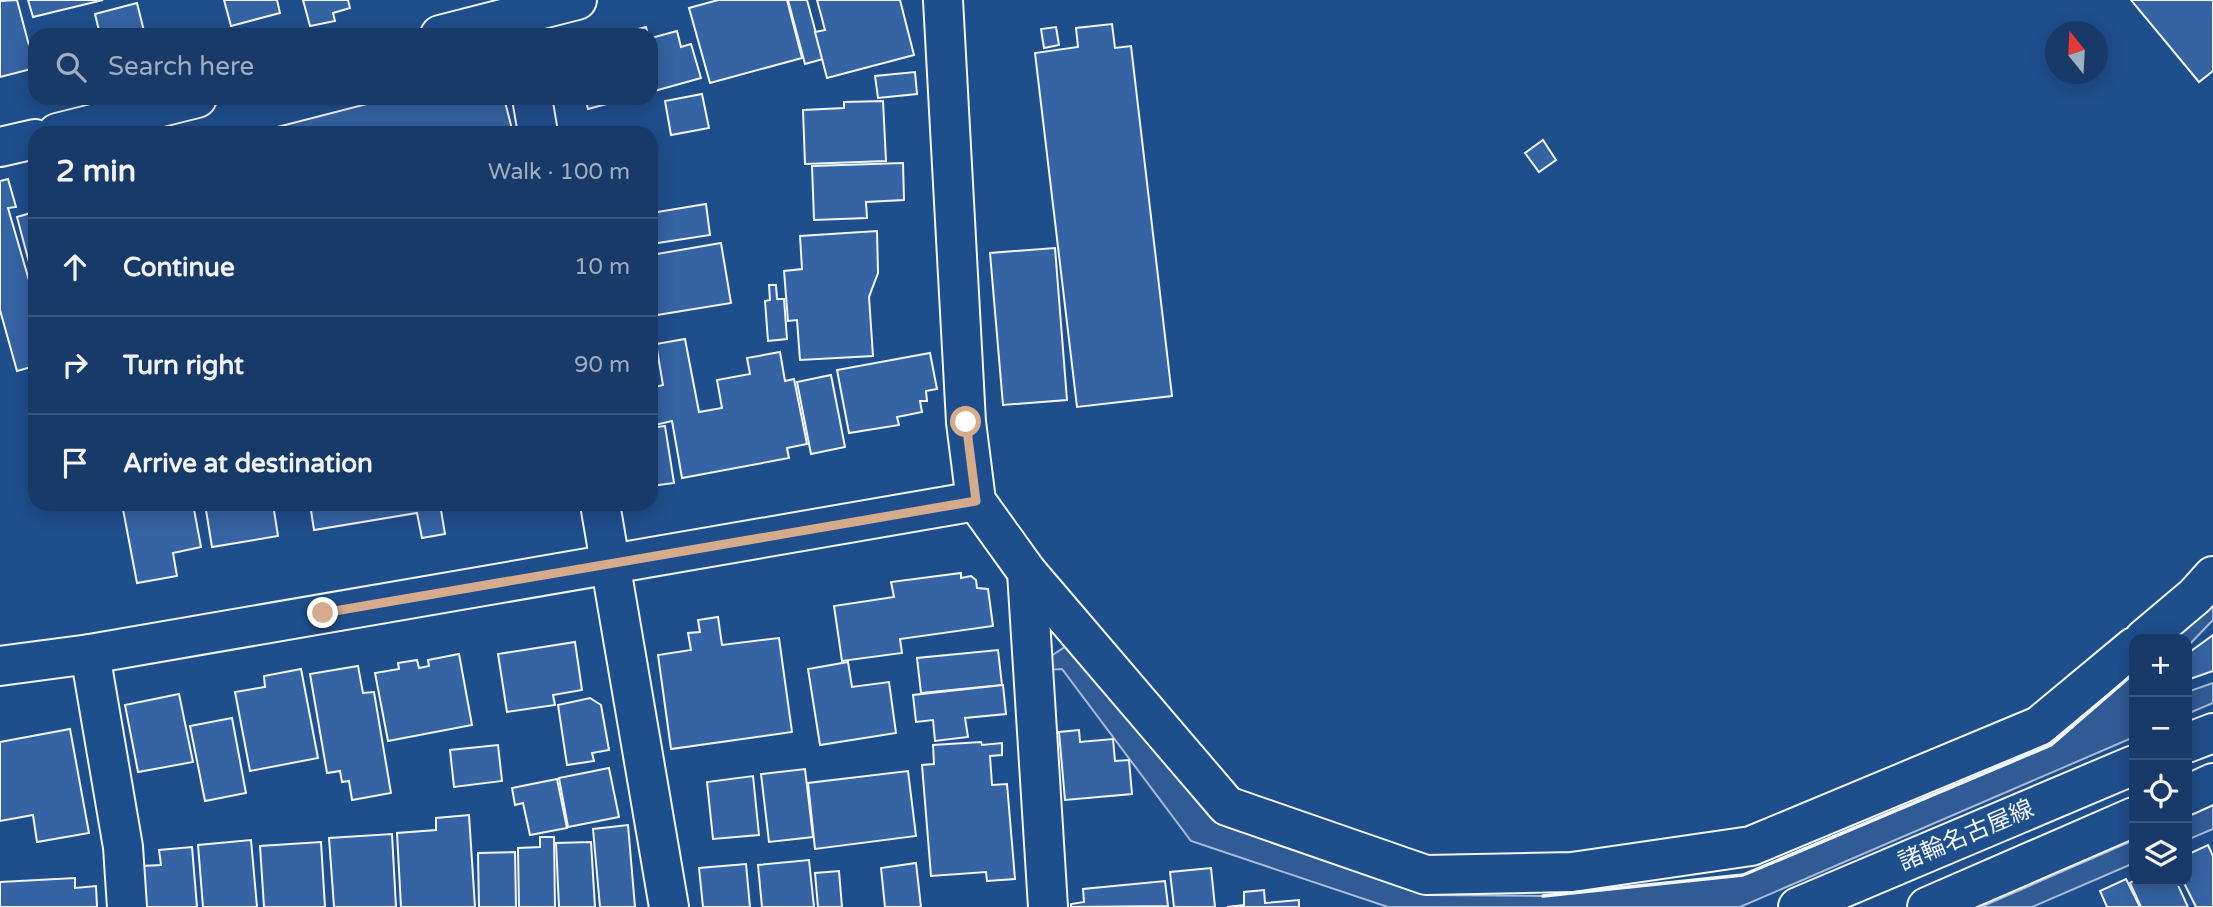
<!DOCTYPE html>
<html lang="en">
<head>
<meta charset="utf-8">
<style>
  body { margin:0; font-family:"Varela Round","Noto Sans JP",sans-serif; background:#244571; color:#f1f3f6 }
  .controls { position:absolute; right:21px; bottom:21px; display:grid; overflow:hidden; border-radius:14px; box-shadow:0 4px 18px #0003 }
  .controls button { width:63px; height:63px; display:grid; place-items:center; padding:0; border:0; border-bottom:2px solid #36547d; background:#173a69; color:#f1f3f6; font:35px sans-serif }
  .compass { position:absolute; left:2045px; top:21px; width:63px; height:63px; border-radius:50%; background:#173a69; box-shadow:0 4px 18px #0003; rotate:342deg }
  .stop { position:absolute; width:21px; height:21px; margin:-16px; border:5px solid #d6ab8b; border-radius:50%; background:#fff }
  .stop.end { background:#d6ab8b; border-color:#fff; box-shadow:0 2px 7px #0008 }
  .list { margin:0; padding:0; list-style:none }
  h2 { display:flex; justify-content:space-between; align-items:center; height:91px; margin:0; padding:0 28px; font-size:30px }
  h2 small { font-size:23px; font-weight:400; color:#9eadc0 }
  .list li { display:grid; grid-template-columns:46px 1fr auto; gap:21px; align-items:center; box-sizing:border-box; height:98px; padding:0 28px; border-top:2px solid #36547d }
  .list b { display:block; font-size:26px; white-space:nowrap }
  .list em { font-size:23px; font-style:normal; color:#9eadc0 }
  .icon { flex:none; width:38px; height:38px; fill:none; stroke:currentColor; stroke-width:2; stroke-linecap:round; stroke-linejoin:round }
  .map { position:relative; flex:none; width:2213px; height:907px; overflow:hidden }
  .search { position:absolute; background:#173a69; box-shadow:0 4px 18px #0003; left:28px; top:28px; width:630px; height:77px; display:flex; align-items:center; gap:18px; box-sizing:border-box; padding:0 24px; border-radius:21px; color:#9eadc0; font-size:26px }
  .panel { position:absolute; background:#173a69; box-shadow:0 4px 18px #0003; left:28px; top:126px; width:630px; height:385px; border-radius:21px }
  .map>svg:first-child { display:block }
</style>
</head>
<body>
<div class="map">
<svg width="2213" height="907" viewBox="0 0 2213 907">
  <rect width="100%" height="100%" fill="#1f4e8c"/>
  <g fill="#305b95" stroke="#a8bbd7" stroke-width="2">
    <path d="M2213 596V620L2187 647V639H2172Z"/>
    <path d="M1068 645 1080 652 1218 824 1428 895 1543 896 1743 875 2051 745 2134 673V737L1740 907H1388L1191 841 1062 669 1046 670 1048 658Z"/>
    <path d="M2213 683V703L2187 714V692Z"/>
    <path d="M2213 805V829L2187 840V817Z"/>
    <path d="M2134 840V863L2032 907H1981Z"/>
  </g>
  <g fill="#3563a3" stroke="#f2f6ff" stroke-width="2">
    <path d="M17 0 35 68 0 77V1Z"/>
    <path d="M28 0H103L33 17Z"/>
    <path d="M224 0H277L280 13 231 26Z"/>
    <path d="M303 0H348L350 8 333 13 335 21 310 26Z"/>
    <path d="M718 0H787L802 58 710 83 689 8Z"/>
    <path d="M788 0H807L823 59 805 64Z"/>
    <path d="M817 0H900L914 55 827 78 815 32 825 30Z"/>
    <path d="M2131 0H2213V71L2199 82Z"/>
    <path d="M137 3 145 35H100L95 14Z"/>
    <path d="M1112 24 1115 48 1131 46 1172 396 1077 407 1035 53 1078 47 1076 28Z"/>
    <path d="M646 27 648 35H615Z"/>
    <path d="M1056 27 1059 45 1044 48 1041 29Z"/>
    <path d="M677 31 681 47 691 44 701 78 651 92V38Z"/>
    <path d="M915 72 917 94 878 98 875 76Z"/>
    <path d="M702 94 709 128 671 135 665 101Z"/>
    <path d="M390 98H504L513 133H254Z"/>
    <path d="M585 98H629L588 109Z"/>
    <path d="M883 101 886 161 805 164 803 110 844 108V102Z"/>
    <path d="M1543 140 1556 160 1539 172 1525 153Z"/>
    <path d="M903 163 904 200 866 202 867 218 814 220 812 166Z"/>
    <path d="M8 179 16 207 8 208 35 301V366L17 371 0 310V181Z"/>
    <path d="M35 202V285L17 217 34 212 32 203Z"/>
    <path d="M706 204 710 235 651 244V213Z"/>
    <path d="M877 231 878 273 869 297 873 356 800 360 797 320 788 321 784 271 802 269 800 236Z"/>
    <path d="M721 243 731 303 651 316V255Z"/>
    <path d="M1055 248 1067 400 1003 405 990 253Z"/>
    <path d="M769 285H776L777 299H784L787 339 768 341 765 301 770 300Z"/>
    <path d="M685 339 699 412 722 408 717 380 750 374 747 358 780 352 785 381 794 379 807 444 787 448 789 458 682 478 672 421 655 425 651 388 663 385 656 344Z"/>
    <path d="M930 353 937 389 926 391 927 401H920L922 412 897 417 899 425 849 433 837 370Z"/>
    <path d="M831 375 845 447 811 454 797 382Z"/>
    <path d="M665 426 674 483 651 486V428Z"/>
    <path d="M122 504H193L201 547 173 553 177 576 137 583Z"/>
    <path d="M205 504H273L278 536 212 547Z"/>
    <path d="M310 504H440L445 534 422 538 417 513 314 530Z"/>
    <path d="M961 573V578L971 576 976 580 977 588 988 589 993 626 900 639 902 653 842 661 834 606 894 597 891 582Z"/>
    <path d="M718 617 722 645 779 638 792 732 671 749 658 655 691 650 688 633 700 632 698 620Z"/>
    <path d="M2213 635V671L2190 679 2187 674V654Z"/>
    <path d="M575 642 582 690 553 695 555 705 507 712 498 654Z"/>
    <path d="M998 650 1002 685 921 693 917 658Z"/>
    <path d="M459 654 472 725 388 741 375 673 399 669 398 663 417 660 419 668 429 666 428 660Z"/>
    <path d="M848 662 852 687 889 682 896 733 820 745 808 669Z"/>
    <path d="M358 666 363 693 374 692 391 793 352 800 349 781 342 782 340 771 327 773 310 674Z"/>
    <path d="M301 669 318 758 250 771 235 692 265 687 264 676Z"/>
    <path d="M1003 685 1006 714 965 718 968 737 935 741 933 720 916 722 913 695Z"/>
    <path d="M179 694 193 762 138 772 125 705Z"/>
    <path d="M590 698 601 705 609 750 592 753 594 761 567 765 558 705Z"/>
    <path d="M232 718 246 793 205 801 190 726Z"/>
    <path d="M70 729 89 833 37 842 33 815 0 821V742Z"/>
    <path d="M1079 730 1080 742 1113 739 1115 761 1129 760 1132 794 1065 800 1059 732Z"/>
    <path d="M981 742 982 745 1002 743V755L990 756 992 785 1007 784 1015 879 987 881 986 872 931 876 922 765 934 764 933 745Z"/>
    <path d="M498 745 502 781 454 787 450 750Z"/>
    <path d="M609 768 619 817 568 827 559 778Z"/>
    <path d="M805 769 813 837 769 842 761 774Z"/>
    <path d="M908 771 916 836 815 849 808 783Z"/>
    <path d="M753 776 759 835 713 839 707 782Z"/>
    <path d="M557 779 567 828 530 835 523 803 515 805 512 788Z"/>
    <path d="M469 815 475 907H401L397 833 436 830V818Z"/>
    <path d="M628 825 635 907H600L593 829Z"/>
    <path d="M392 834 396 907H334L329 838Z"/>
    <path d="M540 837H554L555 907H519L518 848 540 847Z"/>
    <path d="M251 840 257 907H203L198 845Z"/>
    <path d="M321 842 325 907H264L260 846Z"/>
    <path d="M591 842 595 907H559L556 843Z"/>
    <path d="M2208 845 2213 856V907H2196L2183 881H2187V849L2191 853Z"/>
    <path d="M192 847 197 907H146L142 866 161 865 159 850Z"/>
    <path d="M515 852 516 907H479L478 853Z"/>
    <path d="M809 860 814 907H762L758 865Z"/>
    <path d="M916 863 921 907H885L881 868Z"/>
    <path d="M746 864 750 907H703L699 868Z"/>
    <path d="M1211 868 1215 907H1174L1170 872Z"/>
    <path d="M839 871 842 907H818L815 873Z"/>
    <path d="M75 878V888L96 886 97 907H0V882Z"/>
    <path d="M2126 879 2140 907H2107L2100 891Z"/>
    <path d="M2134 880 2176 881 2188 907H2141L2130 883Z"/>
    <path d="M1165 881 1168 906 1071 907V904L1084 902 1083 889Z"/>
    <path d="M1264 890 1265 903 1299 900V907H1227L1244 905V892Z"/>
  </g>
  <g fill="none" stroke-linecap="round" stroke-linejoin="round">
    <g stroke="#f2f6ff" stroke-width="42">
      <g id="street">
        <path d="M440 35 577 0"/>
        <path d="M532 98 538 133"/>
        <path d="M57 133 197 98"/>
        <path d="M0 147 35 139"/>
        <path d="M600 504 669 907"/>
        <path d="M1027 572 1227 806 1426 875 1572 872 1751 846 2039 726 2134 647"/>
        <path d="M2144 639 2195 596 2213 576"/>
        <path d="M90 654 123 847 127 907"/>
        <path d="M0 666 90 654 976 501"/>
      </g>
    </g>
    <g stroke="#f2f6ff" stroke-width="42">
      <path id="secondary" d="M943 0 966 422 976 501 1027 572 1048 907"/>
    </g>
    <g stroke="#f2f6ff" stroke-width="42">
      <g id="primary">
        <path d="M2187 743 2213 733"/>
        <path d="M2187 795 2213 783"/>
        <path d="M1798 907 2134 765"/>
        <path d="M1927 907 2134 817"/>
      </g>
    </g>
    <use href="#street" stroke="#1f4e8c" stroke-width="38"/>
    <use href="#secondary" stroke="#1f4e8c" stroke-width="38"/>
    <use href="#primary" stroke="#1f4e8c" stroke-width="38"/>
    <path stroke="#f2f6ff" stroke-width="3.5" d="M1543 896 1743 875 2051 745 2134 673"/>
  </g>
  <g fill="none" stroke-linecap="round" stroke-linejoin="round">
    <path stroke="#d6ab8b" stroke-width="9" d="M323 613 976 501 966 422"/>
  </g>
  <g text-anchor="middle" stroke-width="5" stroke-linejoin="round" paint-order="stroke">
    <g font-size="24" fill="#f2f6ff" stroke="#1f4e8c">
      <text transform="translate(1966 835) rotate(-23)" y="8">諸輪名古屋線</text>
    </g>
  </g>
</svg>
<div class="controls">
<button>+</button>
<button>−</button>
<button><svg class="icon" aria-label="locate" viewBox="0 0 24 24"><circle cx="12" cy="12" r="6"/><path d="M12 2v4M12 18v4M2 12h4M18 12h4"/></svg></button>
<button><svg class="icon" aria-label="layers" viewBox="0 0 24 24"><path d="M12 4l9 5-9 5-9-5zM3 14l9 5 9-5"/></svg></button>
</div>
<svg class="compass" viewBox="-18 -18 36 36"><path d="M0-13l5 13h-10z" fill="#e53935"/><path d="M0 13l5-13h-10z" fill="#9eadc0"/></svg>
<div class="stop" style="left:966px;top:422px"></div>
<div class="stop end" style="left:323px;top:613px"></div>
<div class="search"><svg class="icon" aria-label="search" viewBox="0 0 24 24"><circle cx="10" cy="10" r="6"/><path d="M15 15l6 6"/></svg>Search here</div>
<section class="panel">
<h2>2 min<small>Walk · 100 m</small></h2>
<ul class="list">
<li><svg class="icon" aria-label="ahead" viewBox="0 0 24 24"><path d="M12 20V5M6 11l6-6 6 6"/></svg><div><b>Continue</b></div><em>10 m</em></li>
<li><svg class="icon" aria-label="right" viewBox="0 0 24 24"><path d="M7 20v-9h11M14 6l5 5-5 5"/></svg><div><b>Turn right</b></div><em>90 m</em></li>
<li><svg class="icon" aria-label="arrive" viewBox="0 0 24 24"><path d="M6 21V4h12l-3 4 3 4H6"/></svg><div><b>Arrive at destination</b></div></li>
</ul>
</section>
</div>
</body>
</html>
